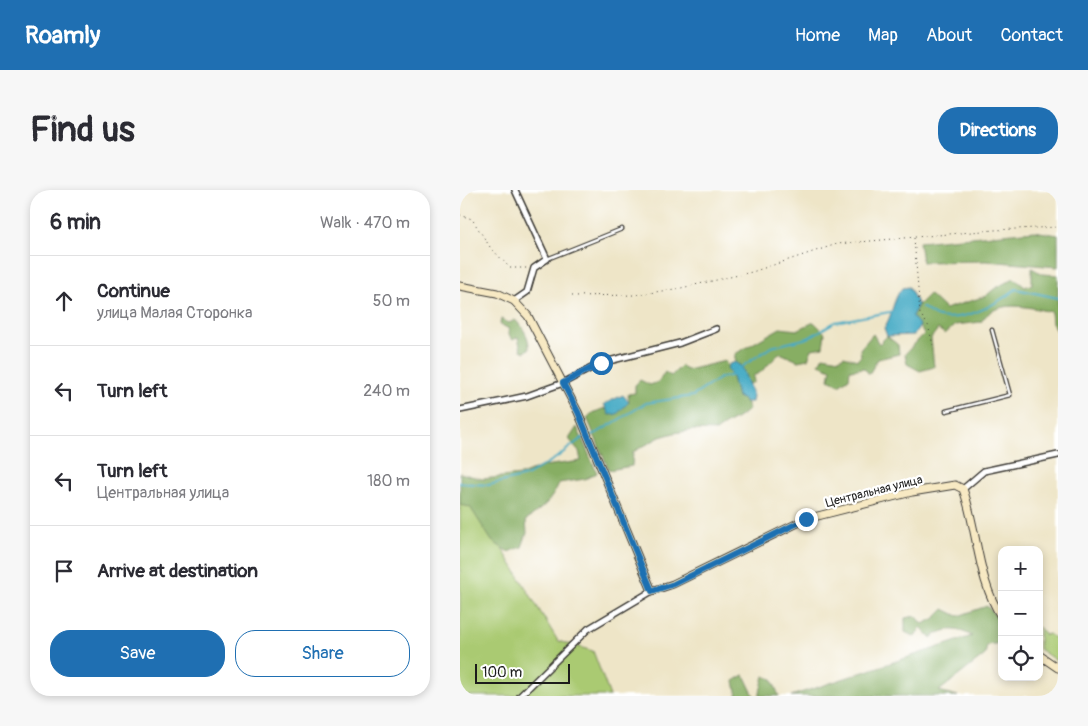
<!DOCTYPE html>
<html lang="en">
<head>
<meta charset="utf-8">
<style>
  body { margin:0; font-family:Pangolin,sans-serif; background:#f7f7f7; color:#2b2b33 }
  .controls { position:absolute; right:15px; bottom:15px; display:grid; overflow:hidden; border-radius:10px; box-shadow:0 2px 8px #0003 }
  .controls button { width:45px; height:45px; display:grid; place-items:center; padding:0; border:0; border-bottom:1px solid #e1e1e2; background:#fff; color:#2b2b33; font:25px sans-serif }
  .scale { position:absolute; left:15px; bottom:12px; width:95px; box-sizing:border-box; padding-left:5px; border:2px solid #1c1c1c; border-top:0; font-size:14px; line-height:18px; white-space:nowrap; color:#1c1c1c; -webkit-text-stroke:4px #fff; paint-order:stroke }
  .stop { position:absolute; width:15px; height:15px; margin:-11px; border:4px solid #1f6fb2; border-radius:50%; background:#fff }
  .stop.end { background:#1f6fb2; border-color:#fff; box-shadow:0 1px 5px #0008 }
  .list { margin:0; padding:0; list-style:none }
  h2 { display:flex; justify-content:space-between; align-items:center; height:65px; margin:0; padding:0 20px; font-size:21px }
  h2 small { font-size:16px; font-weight:400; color:#7c7c81 }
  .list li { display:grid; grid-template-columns:32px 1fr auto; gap:15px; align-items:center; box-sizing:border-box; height:90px; padding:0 20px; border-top:1px solid #e1e1e2 }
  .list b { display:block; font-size:19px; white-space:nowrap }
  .list p { margin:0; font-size:16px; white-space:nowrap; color:#7c7c81 }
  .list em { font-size:16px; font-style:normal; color:#7c7c81 }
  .actions { display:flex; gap:10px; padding:15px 20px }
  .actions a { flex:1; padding:11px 0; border:1px solid #1f6fb2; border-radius:20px; text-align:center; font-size:18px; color:#1f6fb2 }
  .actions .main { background:#1f6fb2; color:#fff }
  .icon { flex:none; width:28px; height:28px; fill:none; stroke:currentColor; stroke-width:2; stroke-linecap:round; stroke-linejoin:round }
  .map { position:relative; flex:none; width:598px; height:506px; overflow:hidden; border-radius:20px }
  header { display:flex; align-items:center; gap:30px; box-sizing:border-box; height:70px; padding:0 25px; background:#1f6fb2; color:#fff }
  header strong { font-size:24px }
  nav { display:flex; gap:28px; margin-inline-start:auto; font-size:18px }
  .intro { display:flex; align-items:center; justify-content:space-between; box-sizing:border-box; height:120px; padding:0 30px }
  h1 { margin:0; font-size:35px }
  .button { padding:12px 22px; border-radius:20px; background:#1f6fb2; color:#fff; font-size:18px; font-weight:700 }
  main { display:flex; gap:30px; padding:0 30px }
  aside { flex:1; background:#fff; border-radius:20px; box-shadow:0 2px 8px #0003 }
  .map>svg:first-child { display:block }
</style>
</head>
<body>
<header>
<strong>Roamly</strong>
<nav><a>Home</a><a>Map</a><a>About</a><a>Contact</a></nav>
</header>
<div class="intro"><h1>Find us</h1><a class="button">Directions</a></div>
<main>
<aside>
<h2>6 min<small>Walk · 470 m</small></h2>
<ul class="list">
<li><svg class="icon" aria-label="ahead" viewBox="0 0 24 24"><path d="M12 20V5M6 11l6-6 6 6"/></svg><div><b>Continue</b><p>улица Малая Сторонка</p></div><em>50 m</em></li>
<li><svg class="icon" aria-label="left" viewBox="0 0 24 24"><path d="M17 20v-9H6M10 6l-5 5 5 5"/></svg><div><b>Turn left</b></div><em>240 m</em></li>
<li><svg class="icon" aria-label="left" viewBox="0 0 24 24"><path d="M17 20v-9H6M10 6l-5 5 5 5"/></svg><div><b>Turn left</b><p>Центральная улица</p></div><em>180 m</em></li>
<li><svg class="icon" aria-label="arrive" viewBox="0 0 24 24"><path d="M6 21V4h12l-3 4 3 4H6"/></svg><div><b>Arrive at destination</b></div></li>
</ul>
<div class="actions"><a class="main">Save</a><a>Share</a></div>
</aside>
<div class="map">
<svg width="598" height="506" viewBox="0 0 598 506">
  <rect width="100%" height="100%" fill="#fff"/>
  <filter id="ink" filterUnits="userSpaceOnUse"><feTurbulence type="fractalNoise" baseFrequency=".02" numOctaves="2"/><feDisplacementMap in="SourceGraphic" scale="10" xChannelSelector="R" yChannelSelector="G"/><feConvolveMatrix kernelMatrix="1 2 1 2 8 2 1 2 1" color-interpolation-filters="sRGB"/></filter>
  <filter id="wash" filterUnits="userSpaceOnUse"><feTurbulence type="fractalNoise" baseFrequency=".0096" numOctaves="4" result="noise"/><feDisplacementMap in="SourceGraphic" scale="20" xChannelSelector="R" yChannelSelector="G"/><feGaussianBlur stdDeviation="1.12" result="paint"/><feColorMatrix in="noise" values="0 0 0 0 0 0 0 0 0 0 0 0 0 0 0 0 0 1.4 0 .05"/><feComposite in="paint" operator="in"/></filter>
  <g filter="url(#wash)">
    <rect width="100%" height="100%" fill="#eee5c7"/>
    <g fill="#aaca72" stroke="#637347">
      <path d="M8 302 98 451 133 461 150 506H0V303Z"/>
      <path d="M579 437 585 445 589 444 598 451V472L579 459Z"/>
    </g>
    <g fill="#87ae64" stroke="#526540">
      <path d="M574 41 598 45V77L526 71 462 72 459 52Z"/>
      <path d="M572 78 582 84 598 85V139L596 141 592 133 591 122C568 117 536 108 521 132L495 135 485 144 478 139 471 148 474 177 460 181 447 174 445 164 464 144 452 126 458 115 469 104 485 119 526 106 534 99 554 88 565 97 572 94Z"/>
      <path d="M41 129 49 133 55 130C63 136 70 149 69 159L65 162 61 160 58 147 53 150 49 145V139L40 134Z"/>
      <path d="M354 132 365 143 363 157 352 159 348 169 338 171 320 163 301 182 293 186 294 192 287 195 282 177 275 172V164L320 138 337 140Z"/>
      <path d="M413 144 419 154 427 146 438 155 439 164 418 169 409 184 404 178 390 180 389 188 379 195 369 189 371 179 359 174 363 166 379 169 384 166 397 170 401 166 400 159Z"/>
      <path d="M265 171 272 187 277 206 286 212 289 219C279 229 267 232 256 241L234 240 214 243 200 247 173 262 172 276 149 280 127 228 132 223 145 218 146 220 169 212 168 204 175 203V195L180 190 190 195 198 192 205 182 211 186 221 176 227 180Z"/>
      <path d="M117 237 137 283 125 289 99 293C92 311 81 319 66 330L67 343 62 357 48 362 32 351 10 317 0 315V283L22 289 61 285 84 276 121 271 119 261 109 249Z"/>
      <path d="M527 416 542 433V453L527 455 525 465 479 501 498 506H331L512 446C497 438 485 437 471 448L461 437 455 447 445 442V428L456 426 463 434 475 428 484 419 498 426Z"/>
      <path d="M284 485 294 506H277L274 491Z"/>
      <path d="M304 486 312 489 319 506H299Z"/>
    </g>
    <g fill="#45aac5" stroke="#306370">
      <path d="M449 97 458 115 452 126 460 136 454 145 427 146 424 138C433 125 432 110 442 98Z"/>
      <path d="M275 172 282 177 293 206 292 212H286L277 206 272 187 267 178 269 174Z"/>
      <path d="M163 205 169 212 157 224 149 225 144 214Z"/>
    </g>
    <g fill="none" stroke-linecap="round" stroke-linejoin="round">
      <g stroke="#45aac5" stroke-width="2">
        <path d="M462 117C467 120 473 126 479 127 506 131 535 115 556 99L598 108"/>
        <path d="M280 178 311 157 348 148 375 132 435 121"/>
        <path d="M0 293 29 295 66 286 96 268 122 248 137 243 186 213 233 206 260 188 274 185"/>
      </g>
    </g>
  </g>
  <g filter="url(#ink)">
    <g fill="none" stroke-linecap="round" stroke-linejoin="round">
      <g stroke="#3c3a36" stroke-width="5">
        <g id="lane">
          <path d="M87 69 162 39"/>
          <path d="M486 221 550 205 532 140"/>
        </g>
      </g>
      <g stroke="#3c3a36" stroke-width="8">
        <g id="street">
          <path d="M54 111 67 102 74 78 87 69 55 0"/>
          <path d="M0 220 67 206 103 193 141 173 220 153 256 139"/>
          <path d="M503 299 524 281 598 265"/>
          <path d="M60 506 128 439 192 401"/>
        </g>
      </g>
      <g stroke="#3c3a36" stroke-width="9">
        <g id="secondary">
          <path d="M0 96 37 103 54 111 68 126 118 222 192 401 213 394 346 329 452 302 495 295 503 299C518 341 517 390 542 428"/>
          <path d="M579 465 598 478"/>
        </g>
      </g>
      <g stroke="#3c3a36" stroke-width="1" stroke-dasharray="1 4" stroke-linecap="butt">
        <path d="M0 25 12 29 30 57 50 78H68"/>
        <path d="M454 48 460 124 468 135 473 155"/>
        <path d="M112 106 176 105 221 98 292 82 377 54 534 40 598 37"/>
      </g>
      <use href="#lane" stroke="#fff" stroke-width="2.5"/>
      <use href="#street" stroke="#fff" stroke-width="5"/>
      <use href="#secondary" stroke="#f7e9c3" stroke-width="7"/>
    </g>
  </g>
  <g fill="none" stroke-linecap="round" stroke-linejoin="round" filter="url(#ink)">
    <path stroke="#1f6fb2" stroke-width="6" d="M141 173 103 193 118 222 192 401 214 394 346 329"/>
  </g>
  <g text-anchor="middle" stroke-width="4.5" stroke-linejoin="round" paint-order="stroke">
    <g font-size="12" fill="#1c1c1c" stroke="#fff">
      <text transform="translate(414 301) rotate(-14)" y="4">Центральная улица</text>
    </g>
  </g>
</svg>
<div class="controls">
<button>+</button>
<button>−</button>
<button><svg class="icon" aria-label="locate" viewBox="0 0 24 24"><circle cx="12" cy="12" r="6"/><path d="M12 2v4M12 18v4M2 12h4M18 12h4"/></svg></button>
</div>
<div class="scale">100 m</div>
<div class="stop" style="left:141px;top:173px"></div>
<div class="stop end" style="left:346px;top:329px"></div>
</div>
</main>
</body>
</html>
